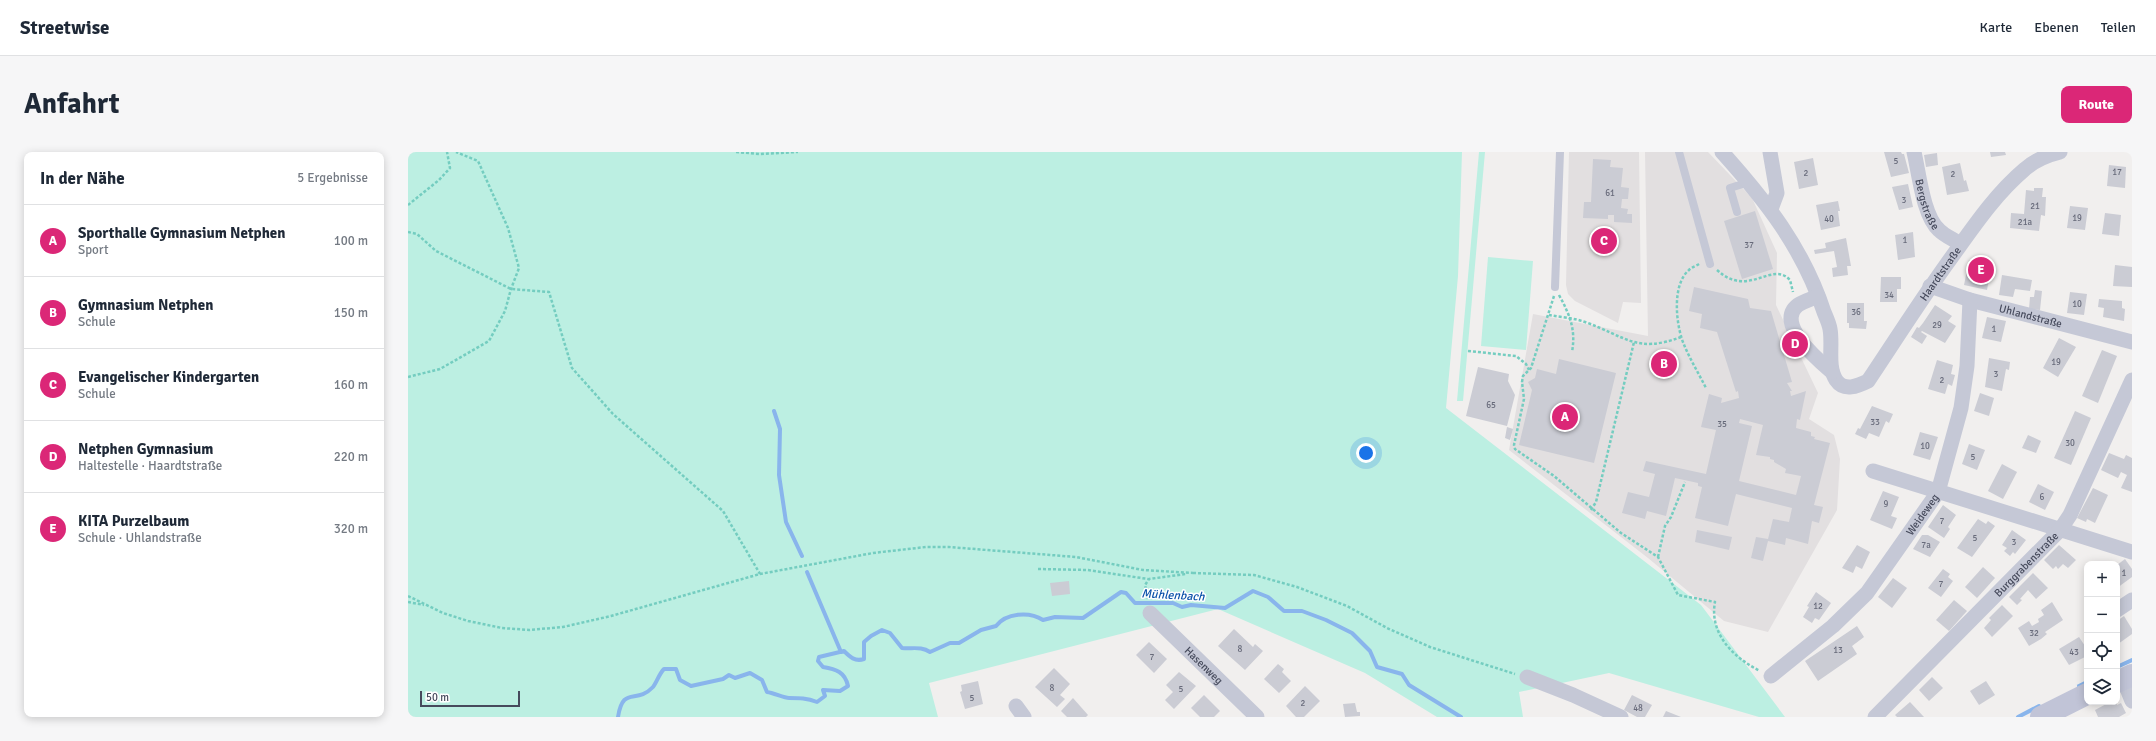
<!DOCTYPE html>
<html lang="de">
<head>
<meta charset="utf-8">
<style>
  body { margin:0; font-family:Signika,sans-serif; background:#f6f6f7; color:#1f2937 }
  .controls { position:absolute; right:12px; bottom:12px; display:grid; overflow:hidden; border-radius:8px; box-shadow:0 2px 10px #0003 }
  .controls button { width:36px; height:36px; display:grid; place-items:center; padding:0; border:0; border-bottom:1px solid #e0e1e3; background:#fff; color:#1f2937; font:20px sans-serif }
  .scale { position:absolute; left:12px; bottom:10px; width:100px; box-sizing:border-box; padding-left:4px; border:2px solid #464a5c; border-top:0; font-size:11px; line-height:14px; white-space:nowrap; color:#464a5c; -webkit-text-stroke:3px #fff; paint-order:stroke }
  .you { position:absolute; left:958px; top:301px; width:14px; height:14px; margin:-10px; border:3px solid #fff; border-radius:50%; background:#1a73e8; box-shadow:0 0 0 6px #1a73e833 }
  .badge { display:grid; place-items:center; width:26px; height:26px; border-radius:50%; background:#db2777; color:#fff; font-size:13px; font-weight:700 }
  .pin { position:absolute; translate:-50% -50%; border:2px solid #fff; box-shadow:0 1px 4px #0006 }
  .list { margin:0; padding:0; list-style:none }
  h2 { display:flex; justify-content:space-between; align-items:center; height:52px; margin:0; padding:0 16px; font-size:17px }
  h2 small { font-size:13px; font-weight:400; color:#747a83 }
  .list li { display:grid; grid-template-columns:26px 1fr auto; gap:12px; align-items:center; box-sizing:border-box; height:72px; padding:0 16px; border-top:1px solid #e0e1e3 }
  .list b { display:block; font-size:15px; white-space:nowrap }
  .list p { margin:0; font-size:13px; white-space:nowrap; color:#747a83 }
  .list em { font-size:13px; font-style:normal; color:#747a83 }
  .icon { flex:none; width:22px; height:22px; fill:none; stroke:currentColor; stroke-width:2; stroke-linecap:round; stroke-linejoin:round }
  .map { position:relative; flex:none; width:1724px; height:565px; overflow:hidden; border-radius:8px }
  header { display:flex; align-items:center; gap:24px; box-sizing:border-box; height:56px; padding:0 20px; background:#fff; border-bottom:1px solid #e0e1e3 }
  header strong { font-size:19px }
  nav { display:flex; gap:22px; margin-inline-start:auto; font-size:14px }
  .intro { display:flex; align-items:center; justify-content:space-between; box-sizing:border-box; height:96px; padding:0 24px }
  h1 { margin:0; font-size:28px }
  .button { padding:10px 18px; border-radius:8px; background:#db2777; color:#fff; font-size:14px; font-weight:700 }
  main { display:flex; gap:24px; padding:0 24px }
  aside { flex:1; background:#fff; border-radius:8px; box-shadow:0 2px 10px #0003 }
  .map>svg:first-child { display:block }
</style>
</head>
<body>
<header>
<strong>Streetwise</strong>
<nav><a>Karte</a><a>Ebenen</a><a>Teilen</a></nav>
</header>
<div class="intro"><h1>Anfahrt</h1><a class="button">Route</a></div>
<main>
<aside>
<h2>In der Nähe<small>5 Ergebnisse</small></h2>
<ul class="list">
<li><span class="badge">A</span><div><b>Sporthalle Gymnasium Netphen</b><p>Sport</p></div><em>100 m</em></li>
<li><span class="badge">B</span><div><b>Gymnasium Netphen</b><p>Schule</p></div><em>150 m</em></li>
<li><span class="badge">C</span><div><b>Evangelischer Kindergarten</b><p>Schule</p></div><em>160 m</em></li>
<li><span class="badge">D</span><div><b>Netphen Gymnasium</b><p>Haltestelle · Haardtstraße</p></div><em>220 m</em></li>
<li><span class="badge">E</span><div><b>KITA Purzelbaum</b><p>Schule · Uhlandstraße</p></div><em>320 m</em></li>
</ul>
</aside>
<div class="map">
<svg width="1724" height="565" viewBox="0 0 1724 565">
  <rect width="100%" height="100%" fill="#f1efee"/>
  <g fill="#e2dfe0">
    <path d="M1161 0H1231L1233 151 1215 150 1210 171 1167 149 1160 142 1158 133Z"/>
    <path d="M1237 0H1300L1344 46 1369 101 1368 153 1410 241 1401 267 1426 283 1432 307 1429 358 1360 480 1316 469 1240 406 1101 298 1125 162 1240 184Z"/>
  </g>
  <g fill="#bcefe2">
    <path d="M0 0H1054L1050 124 1038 256 1293 453 1377 565H1351L1201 521 1111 540 1115 565H1029L957 521 810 457 521 531 530 565H0Z"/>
    <path d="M1071 0H1077L1055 249H1049Z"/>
    <path d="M1080 105 1125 109 1118 198 1073 194Z"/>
  </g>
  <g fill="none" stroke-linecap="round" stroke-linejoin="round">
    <g stroke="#89b5ec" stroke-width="4">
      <path d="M366 259 372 277 371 323 378 370 394 404"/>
      <path d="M399 420 433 500"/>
      <path d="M1709 515 1724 508"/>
      <path d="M1671 534 1679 530"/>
      <path d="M210 565C215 533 228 553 245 535 249 530 251 522 256 517H268L272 528 283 534 315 527 321 523 327 526 342 521 354 528 359 540C366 541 376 546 381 546 391 546 399 546 409 550L417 544 415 538 432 539 440 534C437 520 428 517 415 515L410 509 411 505 436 499C442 505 447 510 456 507V490L463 484 474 478 482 481 494 496C505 497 513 494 522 500L542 491H551L573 478 588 474C598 461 621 459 635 468L647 465 675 466 713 440 718 441 727 451H765L774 455 783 453 817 456 845 439 860 445 876 459H894L918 468 944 481 962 499 969 515 994 522 1001 533 1053 565"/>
      <path d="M1610 565 1631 554"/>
    </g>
  </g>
  <g fill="#cbccd4" fill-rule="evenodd">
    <path d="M1476 0H1493L1494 2H1496L1501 21 1483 25Z"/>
    <path d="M1582 0H1597L1598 3 1583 5Z"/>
    <path d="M1529 1 1530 13 1518 15 1516 3Z"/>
    <path d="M1405 6 1410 33 1391 37 1386 10Z"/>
    <path d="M1185 7 1203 8 1202 15 1215 16 1213 35 1221 36 1220 47H1214L1213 56 1220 57 1219 62H1224V71L1206 70V63H1200V67L1175 66 1176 50H1183Z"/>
    <path d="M1552 11 1556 29 1558 28 1561 39 1539 43 1534 15Z"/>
    <path d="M1701 13 1718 15 1717 36 1699 34Z"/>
    <path d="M1500 32 1505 55 1491 58 1484 35Z"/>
    <path d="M1626 36H1635L1634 45H1638L1637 64 1633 63 1631 79 1602 76 1603 61 1616 62 1618 38 1626 39Z"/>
    <path d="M1430 49 1432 59H1430L1432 74 1413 78 1408 53Z"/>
    <path d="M1662 54 1680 56 1677 78 1659 76Z"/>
    <path d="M1347 59 1365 117 1334 127 1316 69Z"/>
    <path d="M1697 61 1713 63 1711 84 1694 82Z"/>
    <path d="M1505 80 1507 105 1490 108 1487 83Z"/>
    <path d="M1438 86 1443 114H1439L1440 123 1425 125 1424 116 1429 115 1426 99 1407 102 1406 98 1418 96 1417 91Z"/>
    <path d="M1561 108 1581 112 1578 126 1581 127 1579 138 1556 133Z"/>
    <path d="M1707 113 1724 115V135L1705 134Z"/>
    <path d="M1594 123 1624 128 1622 139 1607 137 1605 145 1591 143Z"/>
    <path d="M1473 125H1493V137H1489V150H1472Z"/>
    <path d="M1286 135 1340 147 1342 156 1363 159 1384 230 1379 231 1384 239H1382L1383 244 1398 239 1392 268 1389 267 1388 276 1403 280V284L1407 285 1406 287 1422 291 1406 353 1415 355 1411 371 1404 369 1400 392 1378 386 1377 393 1360 389 1355 409 1343 406 1348 385 1360 387 1365 367 1381 370 1384 356 1328 342 1320 374 1287 366 1294 335 1290 334V331L1267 326 1258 364 1239 359 1237 367 1214 361 1220 340 1241 345 1247 322 1235 319 1238 309 1298 322 1308 278 1293 275 1301 242 1314 246 1313 251 1331 246 1330 239 1328 240 1309 180 1292 176 1294 162 1281 159ZM1332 267 1355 273 1348 303 1362 305V307L1366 308V310L1378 317 1377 321 1393 324 1388 343 1331 329 1344 274 1331 271Z"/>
    <path d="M1627 138 1634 139 1632 158 1621 157 1622 145H1626Z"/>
    <path d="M1662 140 1679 142 1676 163 1659 161Z"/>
    <path d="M1691 147 1714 149V156L1717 157 1716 169 1695 165 1696 156 1690 155Z"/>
    <path d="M1439 151H1456V169H1459L1458 177 1441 176V171H1439Z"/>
    <path d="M1527 153 1544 164 1540 169 1548 174 1537 191 1514 179 1513 180 1519 184 1514 192 1503 185 1509 175 1511 176 1515 171Z"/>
    <path d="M1579 165 1598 169 1593 190 1574 186Z"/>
    <path d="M1651 186 1668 195 1650 225 1635 216Z"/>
    <path d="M1694 198 1709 204 1690 251 1674 244Z"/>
    <path d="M1581 206 1602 210 1601 218 1598 217 1594 239 1577 235Z"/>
    <path d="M1151 207 1208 221 1186 311 1111 293 1124 238 1120 230 1127 226 1129 217 1148 222Z"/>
    <path d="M1529 208 1545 213 1543 222 1547 223 1544 234 1540 232 1537 242 1520 237Z"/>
    <path d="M1070 215 1101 222 1100 229 1107 243 1099 274 1058 264Z"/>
    <path d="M1572 241 1586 246 1581 264 1566 259Z"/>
    <path d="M1464 254 1485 262 1481 271 1478 269 1471 285 1461 281 1458 287 1447 282 1450 276 1452 277Z"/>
    <path d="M1667 259 1683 266 1663 313 1646 306Z"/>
    <path d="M1099 275 1105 277 1102 288 1097 286Z"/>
    <path d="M1512 280 1530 285 1522 308 1505 303Z"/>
    <path d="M1620 283 1633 289 1628 301 1614 296Z"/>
    <path d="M1561 292 1577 298 1569 318 1554 312Z"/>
    <path d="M1701 301 1716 307 1718 303 1724 306V340L1713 336 1719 323 1713 320 1710 326 1693 318Z"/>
    <path d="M1594 312 1609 320 1595 347 1580 339Z"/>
    <path d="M1630 332 1646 340 1637 358 1621 350Z"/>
    <path d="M1685 336 1700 343 1687 371 1679 367 1678 370 1669 366Z"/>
    <path d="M1475 339 1491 345 1483 364 1489 366 1484 377 1462 368Z"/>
    <path d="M1535 353 1548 363 1540 375 1542 377 1536 386 1520 375Z"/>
    <path d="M1570 367 1578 372 1580 369 1587 374 1564 405 1549 396Z"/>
    <path d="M1289 378 1324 385 1321 398 1287 390Z"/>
    <path d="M1604 378 1618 388 1607 402 1605 400 1602 404 1596 399 1599 396 1594 393Z"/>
    <path d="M1514 383H1520L1532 390 1522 405 1505 397Z"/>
    <path d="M1449 393 1462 400 1454 417 1448 414 1445 421 1434 416Z"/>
    <path d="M1651 393 1668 408 1660 416 1655 412 1650 417 1648 414 1645 417 1636 408Z"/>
    <path d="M1717 407 1724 417V425L1709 436V413Z"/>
    <path d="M1575 415 1587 426 1569 446 1557 435Z"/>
    <path d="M1535 417 1542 422 1540 425 1545 429 1533 445 1520 436Z"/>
    <path d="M1625 421 1640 436 1628 447 1620 438 1612 447 1614 448 1609 453 1601 445Z"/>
    <path d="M1485 426 1499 436 1484 456 1470 445Z"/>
    <path d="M661 429 662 442 644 444 642 431Z"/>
    <path d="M1408 440 1423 451 1411 468 1407 466 1404 471 1395 465 1401 455 1399 454Z"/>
    <path d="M1546 448 1559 459 1541 479 1528 468Z"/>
    <path d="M1644 450 1655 468 1637 480 1639 482 1633 487 1621 494 1610 476 1621 469 1624 474 1631 470 1630 467 1636 463 1633 458Z"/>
    <path d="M1594 453 1605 464 1584 485 1576 476 1583 468 1581 466Z"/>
    <path d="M1716 464 1724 477V482L1710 492 1709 469Z"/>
    <path d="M1449 474 1456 485 1444 494 1449 502 1410 529 1397 509Z"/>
    <path d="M826 477 845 495 847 492 855 499 837 518 810 494Z"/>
    <path d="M1671 485 1679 497V504L1661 513 1651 497Z"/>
    <path d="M741 490 759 507 746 521 728 503Z"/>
    <path d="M870 512 876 517 874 520 883 529 871 541 856 527Z"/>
    <path d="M646 516 662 532 652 543 657 547 649 555 627 535Z"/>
    <path d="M771 520 788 534 766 557 757 548 765 540 758 533Z"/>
    <path d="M1524 525 1535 536 1521 549 1511 538Z"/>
    <path d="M570 529 575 552 557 557 552 540 554 539 553 533Z"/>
    <path d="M1578 529 1587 543 1571 553 1562 539Z"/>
    <path d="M897 534 912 549 896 565H888L878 554Z"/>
    <path d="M796 543 812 559 806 565H792L783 556Z"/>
    <path d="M1224 543 1244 553 1237 565H1229L1216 558Z"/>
    <path d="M665 546 680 563 678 565H659L653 559Z"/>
    <path d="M1502 550 1516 565H1489L1487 563Z"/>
    <path d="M1702 550H1708L1709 553 1713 551 1718 561 1711 565H1690L1687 558Z"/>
    <path d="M947 551 949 560H952V564L937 565 935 552Z"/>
    <path d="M1258 559 1273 565H1255Z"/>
  </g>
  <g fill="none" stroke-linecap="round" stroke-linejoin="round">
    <g stroke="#74cdc0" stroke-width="2.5" stroke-dasharray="3 2" stroke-linecap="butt">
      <path d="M328 0 352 2 390 0"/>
      <path d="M0 53 31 28 42 16 39 0"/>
      <path d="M0 80 9 82 28 99 103 137 141 140 164 216 205 262 315 359 352 422"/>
      <path d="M1291 112C1288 114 1284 115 1281 118 1263 133 1268 176 1277 195 1283 209 1291 222 1298 236"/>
      <path d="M1309 118C1340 147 1364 108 1382 128L1385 140"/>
      <path d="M1151 143C1162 163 1168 178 1164 200"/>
      <path d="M1146 144 1123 216 1115 224 1114 230 1116 247 1106 293 1107 297 1146 324 1213 381 1250 405 1270 443 1307 450C1301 482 1326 506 1352 519"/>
      <path d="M1141 163C1152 165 1166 166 1177 170 1217 184 1228 202 1273 185"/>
      <path d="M1060 199 1108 204 1118 212 1121 218"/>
      <path d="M0 225 32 217 81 189 97 159 103 137 111 116 100 76 70 9 48 0"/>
      <path d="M1183 358 1188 350 1226 190"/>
      <path d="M1250 405 1257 374 1263 365 1277 330"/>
      <path d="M630 417 680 418 740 427"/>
      <path d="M785 421 846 423 889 435 939 454 979 476 1022 495 1107 522"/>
      <path d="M0 444 35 461 60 469 94 476 121 478 155 475 203 464 352 422 465 401 518 395H541L668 405 735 418 785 421"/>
      <path d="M740 447 737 433 741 427 778 422"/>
      <path d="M0 450 16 453"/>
    </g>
    <g stroke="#c5c8d6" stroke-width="8">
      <path d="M1271 0 1302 112"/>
      <path d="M1329 60 1322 36 1341 30"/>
      <path d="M1147 135 1152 0"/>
    </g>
    <g stroke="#c5c8d6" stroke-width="15">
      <path id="s1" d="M1314 0C1358 49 1395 96 1416 160 1418 165 1421 171 1422 177 1425 193 1419 214 1428 228 1436 240 1450 234 1460 229 1486 190 1511 151 1538 113 1562 80 1585 44 1617 17 1626 9 1640 3 1652 0"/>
      <path d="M1362 0 1369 41 1363 57"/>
      <path id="s2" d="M1506 0C1511 21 1515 64 1531 78 1537 84 1545 87 1552 92"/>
      <path id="s3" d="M1522 134 1562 148 1724 190"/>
      <path d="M1410 144C1404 147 1396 149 1390 153 1366 171 1410 208 1424 220"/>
      <path d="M1465 319 1724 400"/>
      <path d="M1709 458 1724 448"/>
      <path id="s4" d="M742 461 849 565"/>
      <path id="s5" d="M1363 524 1425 474 1459 441 1530 340 1553 256 1559 214 1562 148"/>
      <path d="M1119 525 1165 543 1213 565"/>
      <path d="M1715 527 1724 549"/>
      <path d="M608 554 616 565"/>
      <path id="s6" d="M1467 565 1652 378 1662 363 1724 228"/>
    </g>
    <g stroke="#c1c4d7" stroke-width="22">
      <path d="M1709 530 1724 523"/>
      <path d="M1633 565 1679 542"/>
    </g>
  </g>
  <g text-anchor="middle" stroke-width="3" stroke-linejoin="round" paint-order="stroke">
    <g font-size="9" fill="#676a7a">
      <text x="1488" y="12">5</text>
      <text x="1709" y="23">17</text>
      <text x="1398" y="24">2</text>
      <text x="1545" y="25">2</text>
      <text x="1202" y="44">61</text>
      <text x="1496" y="51">3</text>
      <text x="1627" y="57">21</text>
      <text x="1669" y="69">19</text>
      <text x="1421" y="70">40</text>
      <text x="1617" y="73">21a</text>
      <text x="1497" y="91">1</text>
      <text x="1341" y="96">37</text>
      <text x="1481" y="146">34</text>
      <text x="1669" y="155">10</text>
      <text x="1448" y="163">36</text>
      <text x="1529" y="176">29</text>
      <text x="1586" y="180">1</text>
      <text x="1648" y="213">19</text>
      <text x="1588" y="225">3</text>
      <text x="1534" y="231">2</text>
      <text x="1083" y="256">65</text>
      <text x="1467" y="273">33</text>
      <text x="1314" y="275">35</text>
      <text x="1662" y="294">30</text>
      <text x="1517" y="297">10</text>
      <text x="1565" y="308">5</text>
      <text x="1634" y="348">6</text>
      <text x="1478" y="355">9</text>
      <text x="1534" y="372">7</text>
      <text x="1567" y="389">5</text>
      <text x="1606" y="393">3</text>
      <text x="1518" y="396">7a</text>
      <text x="1716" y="424">1</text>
      <text x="1533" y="435">7</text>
      <text x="1410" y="457">12</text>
      <text x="1626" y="484">32</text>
      <text x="832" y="500">8</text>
      <text x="1430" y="501">13</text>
      <text x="1666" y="503">43</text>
      <text x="744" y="508">7</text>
      <text x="644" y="539">8</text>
      <text x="773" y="540">5</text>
      <text x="564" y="549">5</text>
      <text x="895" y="554">2</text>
      <text x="1230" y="559">48</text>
    </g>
    <g font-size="11" fill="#464a5c" stroke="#fff">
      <text dy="4" stroke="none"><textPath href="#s2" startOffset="54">Bergstraße</textPath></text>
      <text dy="4" stroke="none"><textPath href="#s1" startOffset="426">Haardtstraße</textPath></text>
      <text dy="4" stroke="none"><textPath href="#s3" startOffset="105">Uhlandstraße</textPath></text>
      <text dy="4" stroke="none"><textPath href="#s5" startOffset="223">Weideweg</textPath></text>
      <text dy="4" stroke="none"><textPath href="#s6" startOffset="215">Burggrabenstraße</textPath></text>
      <text dy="4" stroke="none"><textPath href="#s4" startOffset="75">Hasenweg</textPath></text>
    </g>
    <g font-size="12" font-style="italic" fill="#0b51aa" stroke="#fff">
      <text transform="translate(765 443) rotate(3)" y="4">Mühlenbach</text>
    </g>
  </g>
</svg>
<div class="controls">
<button>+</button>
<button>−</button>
<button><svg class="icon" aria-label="locate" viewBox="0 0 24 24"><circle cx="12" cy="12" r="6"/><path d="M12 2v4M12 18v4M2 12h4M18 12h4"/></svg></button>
<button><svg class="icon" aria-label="layers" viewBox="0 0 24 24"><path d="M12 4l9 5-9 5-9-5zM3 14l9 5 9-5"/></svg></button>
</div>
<div class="scale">50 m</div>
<div class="you"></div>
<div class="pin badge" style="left:1157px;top:265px">A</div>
<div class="pin badge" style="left:1256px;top:212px">B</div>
<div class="pin badge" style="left:1196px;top:89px">C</div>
<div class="pin badge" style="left:1387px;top:192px">D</div>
<div class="pin badge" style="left:1573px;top:118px">E</div>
</div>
</main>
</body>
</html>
